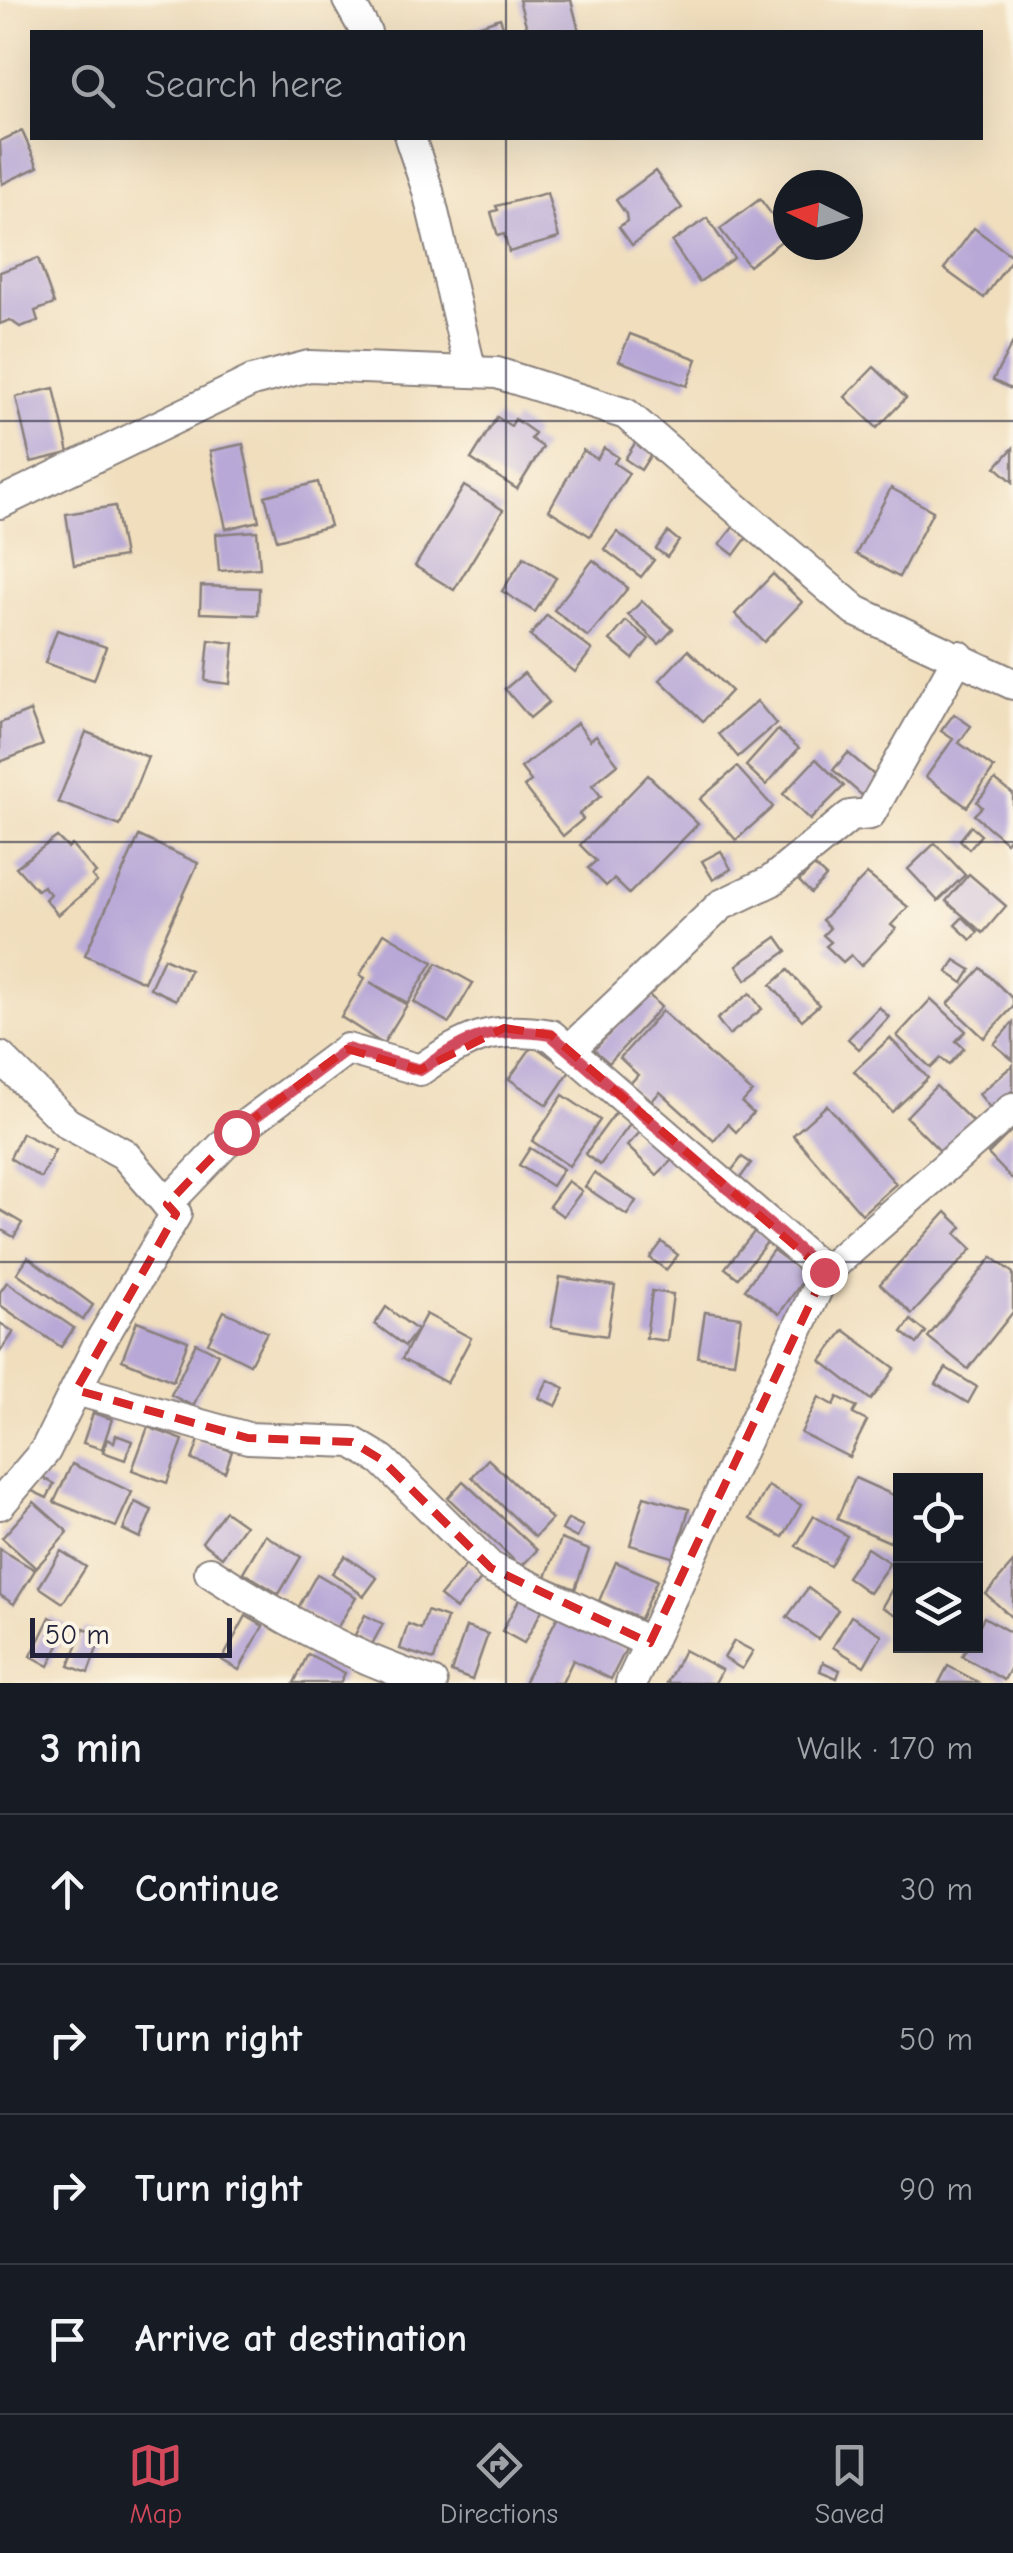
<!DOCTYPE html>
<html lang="en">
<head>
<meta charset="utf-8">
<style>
  body { margin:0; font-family:"Comic Neue",sans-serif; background:#20242c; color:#f1f3f6 }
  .controls { position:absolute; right:30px; bottom:30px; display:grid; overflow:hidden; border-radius:0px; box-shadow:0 10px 40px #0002 }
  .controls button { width:90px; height:90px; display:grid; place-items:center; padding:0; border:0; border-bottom:2px solid #363941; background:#171b24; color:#f1f3f6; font:50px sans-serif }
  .compass { position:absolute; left:773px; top:170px; width:90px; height:90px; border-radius:50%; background:#171b24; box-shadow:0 10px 40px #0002; rotate:275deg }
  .scale { position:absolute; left:30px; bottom:25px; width:202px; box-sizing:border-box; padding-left:10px; border:5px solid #22223b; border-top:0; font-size:28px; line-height:35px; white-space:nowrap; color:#22223b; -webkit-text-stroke:8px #fcf5e5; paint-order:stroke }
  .stop { position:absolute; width:30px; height:30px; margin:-22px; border:8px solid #d1495b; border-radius:50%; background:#fff }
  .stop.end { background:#d1495b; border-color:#fff; box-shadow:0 2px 10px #0008 }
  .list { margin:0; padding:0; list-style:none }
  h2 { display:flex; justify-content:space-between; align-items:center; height:130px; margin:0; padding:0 40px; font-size:42px }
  h2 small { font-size:32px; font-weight:400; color:#9ea1a6 }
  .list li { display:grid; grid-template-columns:65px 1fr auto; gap:30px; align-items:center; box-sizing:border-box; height:150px; padding:0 40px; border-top:2px solid #363941 }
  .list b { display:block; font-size:38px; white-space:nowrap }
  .list em { font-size:32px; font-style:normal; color:#9ea1a6 }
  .icon { flex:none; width:55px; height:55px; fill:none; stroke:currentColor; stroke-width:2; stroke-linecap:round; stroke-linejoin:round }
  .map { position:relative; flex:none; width:1013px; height:1683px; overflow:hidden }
  .search { position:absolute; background:#171b24; box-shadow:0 10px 40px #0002; left:30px; right:30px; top:30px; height:110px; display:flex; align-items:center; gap:25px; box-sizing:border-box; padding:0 35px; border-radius:0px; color:#9ea1a6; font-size:38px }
  .sheet { height:730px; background:#171b24 }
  nav { display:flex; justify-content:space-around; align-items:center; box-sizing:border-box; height:140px; border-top:2px solid #363941; background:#171b24; font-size:28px; color:#9ea1a6 }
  nav a { display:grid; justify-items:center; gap:5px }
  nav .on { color:#d1495b }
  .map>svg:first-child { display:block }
</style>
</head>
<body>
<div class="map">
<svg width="1013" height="1683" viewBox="0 0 1013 1683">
  <rect width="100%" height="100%" fill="#fcf5e5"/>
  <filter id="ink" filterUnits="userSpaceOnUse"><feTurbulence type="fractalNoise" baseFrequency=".01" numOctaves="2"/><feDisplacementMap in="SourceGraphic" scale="20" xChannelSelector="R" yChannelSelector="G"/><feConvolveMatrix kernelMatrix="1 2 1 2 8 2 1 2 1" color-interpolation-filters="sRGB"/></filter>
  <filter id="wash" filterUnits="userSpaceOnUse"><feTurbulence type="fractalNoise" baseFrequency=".0048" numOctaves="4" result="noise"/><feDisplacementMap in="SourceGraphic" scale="40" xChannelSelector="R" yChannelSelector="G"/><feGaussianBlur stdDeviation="2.25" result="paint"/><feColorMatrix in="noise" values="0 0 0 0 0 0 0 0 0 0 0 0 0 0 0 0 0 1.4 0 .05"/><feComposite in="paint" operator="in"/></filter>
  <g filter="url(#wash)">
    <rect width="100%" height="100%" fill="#f0debd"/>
    <g id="blocks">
      <g fill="#b7a8d7">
        <path d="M519 0H571L579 31 528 32Z"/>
        <path d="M500 18 505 32H461Z"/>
        <path d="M22 131 38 167 2 184 0 141Z"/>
        <path d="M655 171 682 208 632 245 619 227 627 221 626 214 616 200Z"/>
        <path d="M547 193 559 238 509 252 504 234 498 236 491 212 498 210 496 206Z"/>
        <path d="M760 199 788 236 749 266 720 229Z"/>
        <path d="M707 218 734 258 699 282 672 242Z"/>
        <path d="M974 228 1013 257 984 298 944 269Z"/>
        <path d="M38 258 54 304 35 311 38 321 20 327 10 320 0 324V272Z"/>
        <path d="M630 334 697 359 687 386 619 361Z"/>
        <path d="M1013 342V390L993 380Z"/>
        <path d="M874 367 906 398 877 428 845 397Z"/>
        <path d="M54 388 69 453 31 462 16 397Z"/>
        <path d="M497 417 511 426 515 419 535 433 531 439 543 447 517 489 471 459Z"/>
        <path d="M637 440 653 451 641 470 625 459Z"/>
        <path d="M243 444 259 521 226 529 210 451Z"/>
        <path d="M604 448 618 457 614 463 629 473 590 536 549 510 583 450 597 459Z"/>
        <path d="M1013 448V482L996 467Z"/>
        <path d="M318 482 330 526 277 540 265 496Z"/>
        <path d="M464 486 503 510 454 590 415 566Z"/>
        <path d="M891 488 933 511 899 577 856 554Z"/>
        <path d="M115 506 124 557 74 565 66 514Z"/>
        <path d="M734 526 748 536 734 555 720 544Z"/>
        <path d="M257 531 260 568 219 571 216 534Z"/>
        <path d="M617 532 654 560 641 577 604 549Z"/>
        <path d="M668 532 679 541 667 557 656 549Z"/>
        <path d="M524 557 556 578 535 612 502 591Z"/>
        <path d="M593 560 628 588 588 637 554 610Z"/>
        <path d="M773 574 802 602 764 642 735 614Z"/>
        <path d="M201 586 259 588 258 615 200 613Z"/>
        <path d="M642 601 673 629 659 644 628 615Z"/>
        <path d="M547 615 592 650 575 672 530 636Z"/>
        <path d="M626 621 649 639 633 659 610 640Z"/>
        <path d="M57 630 106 647 94 680 45 663Z"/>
        <path d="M209 640 234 643 230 684 205 681Z"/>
        <path d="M688 650 731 691 703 721 660 680Z"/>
        <path d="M524 673 549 702 530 718 505 689Z"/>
        <path d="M757 701 776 724 738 757 719 734Z"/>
        <path d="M30 711 43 745 0 762V723Z"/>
        <path d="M954 714 971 726 959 743 994 768 967 807 926 777 953 739 941 731Z"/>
        <path d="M577 723 590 740 596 735 618 764 592 785 601 796 579 814 583 819 563 836 524 787 531 781 521 768Z"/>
        <path d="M778 730 799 748 766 785 746 766Z"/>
        <path d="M86 732 148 757 120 826 58 802Z"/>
        <path d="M848 753 880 780 865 798 833 770Z"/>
        <path d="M816 759 844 786 810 820 783 794Z"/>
        <path d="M737 767 773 807 736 840 700 799Z"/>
        <path d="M648 775 698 824 629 894 614 879 606 886 588 868 596 861 580 845Z"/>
        <path d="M995 780 1013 794V833L1006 842 974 815 982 807 977 802Z"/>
        <path d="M971 826 981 835 969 849 960 840Z"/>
        <path d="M139 836 198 863 144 982 85 955Z"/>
        <path d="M57 837 68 848 72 845 96 873 92 876 97 882 58 915 45 899 50 894 43 886 37 890 16 867Z"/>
        <path d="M935 843 965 875 938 901 908 869Z"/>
        <path d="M721 851 731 869 713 880 702 861Z"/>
        <path d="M814 866 826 877 811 893 799 881Z"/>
        <path d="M867 874 908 907 891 925 896 929 861 966 851 955 843 962 826 946 831 942 823 935 830 928 822 920Z"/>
        <path d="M969 874 1006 906 983 933 946 901Z"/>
        <path d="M963 917 978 932 971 940 955 925Z"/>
        <path d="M384 933 433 962 408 1003 370 982 407 1005 383 1044 341 1017 365 978 360 975Z"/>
        <path d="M777 937 787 951 746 980 737 965Z"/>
        <path d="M164 958 190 970 176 1000 150 988Z"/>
        <path d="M955 960 971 970 963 983 947 972Z"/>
        <path d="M437 963 473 983 449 1023 414 1002Z"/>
        <path d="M981 968 1013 999V1007L984 1038 948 1004Z"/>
        <path d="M788 970 819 1005 802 1020 771 985Z"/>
        <path d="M647 993 661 1007 609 1063 594 1050Z"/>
        <path d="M750 993 762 1009 729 1035 717 1019Z"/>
        <path d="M931 999 966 1031 956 1041 964 1048 949 1065 941 1058 931 1068 897 1036Z"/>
        <path d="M879 1007 889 1017 859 1049 848 1039Z"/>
        <path d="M662 1011 752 1092 742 1103 753 1113 736 1132 728 1124 714 1141 660 1092 649 1104 628 1086 638 1075 620 1058Z"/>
        <path d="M1013 1022V1060L994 1044Z"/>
        <path d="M890 1038 928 1078 892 1112 854 1071Z"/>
        <path d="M533 1045 570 1071 547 1105 509 1079Z"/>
        <path d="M1013 1065V1090L991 1109 979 1094Z"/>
        <path d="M936 1086 974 1123 944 1155 906 1117Z"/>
        <path d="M563 1095 600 1120 569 1166 532 1141Z"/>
        <path d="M827 1105 896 1184 862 1214 793 1135Z"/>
        <path d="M616 1112 631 1123 600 1165 585 1154Z"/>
        <path d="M644 1128 674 1158 657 1175 627 1146Z"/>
        <path d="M1013 1129V1180L988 1154Z"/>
        <path d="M22 1133 55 1150 41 1178 10 1158Z"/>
        <path d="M530 1148 563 1169 552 1186 519 1165Z"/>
        <path d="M742 1157 751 1163 738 1181 729 1174Z"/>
        <path d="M594 1173 636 1201 627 1215 585 1187Z"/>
        <path d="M568 1181 582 1191 563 1216 549 1206Z"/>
        <path d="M0 1210 22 1223 14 1237 0 1229Z"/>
        <path d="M946 1212 962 1227 956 1234 972 1249 912 1314 880 1284Z"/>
        <path d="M755 1231 768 1241 738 1278 725 1268Z"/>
        <path d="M662 1242 678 1255 666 1270 650 1258Z"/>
        <path d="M773 1250 807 1275 779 1314 745 1289Z"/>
        <path d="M28 1257 93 1305 83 1320 17 1273Z"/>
        <path d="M992 1257 1013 1273V1312L968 1369 928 1337Z"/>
        <path d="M560 1277 615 1286 607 1336 551 1327Z"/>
        <path d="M7 1282 74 1328 61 1347 0 1305V1292Z"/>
        <path d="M652 1291 673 1294 667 1341 646 1338Z"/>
        <path d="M386 1307 417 1330 405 1346 375 1324Z"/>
        <path d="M224 1311 267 1332 250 1364 208 1343Z"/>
        <path d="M705 1312 741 1317 734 1362 698 1357Z"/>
        <path d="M426 1314 471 1338 447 1383 402 1359Z"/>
        <path d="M911 1320 926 1332 917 1344 902 1332Z"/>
        <path d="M137 1321 188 1341 173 1381 122 1360Z"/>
        <path d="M0 1323 14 1332 0 1352Z"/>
        <path d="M844 1330 895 1368 871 1400 821 1361Z"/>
        <path d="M196 1343 218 1354 193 1406 171 1395Z"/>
        <path d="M946 1368 977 1387 968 1403 936 1384Z"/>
        <path d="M548 1380 565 1388 556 1406 539 1398Z"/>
        <path d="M819 1397 834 1405 838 1397 857 1407 853 1414 867 1421 849 1457 801 1433Z"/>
        <path d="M93 1413 112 1419 102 1449 83 1443Z"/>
        <path d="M148 1427 183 1440 167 1483 132 1470Z"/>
        <path d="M116 1435 132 1441 125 1460 103 1452 107 1439 114 1442Z"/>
        <path d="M199 1440 232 1451 225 1472 192 1460Z"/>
        <path d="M488 1459 552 1519 535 1537 472 1477Z"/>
        <path d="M72 1464 132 1492 116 1527 54 1502Z"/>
        <path d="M40 1476 54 1484 47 1498 32 1491Z"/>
        <path d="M855 1478 900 1498V1517L890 1542 837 1519Z"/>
        <path d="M463 1481 537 1550 521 1567 448 1498Z"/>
        <path d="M768 1486 801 1505 783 1537 750 1519Z"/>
        <path d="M644 1496 689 1509 675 1558 630 1545Z"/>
        <path d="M34 1502 68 1532 36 1568 2 1538Z"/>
        <path d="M135 1502 152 1510 140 1538 123 1530Z"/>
        <path d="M225 1511 245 1525 222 1557 202 1542Z"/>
        <path d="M814 1516 847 1536 830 1566 796 1546Z"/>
        <path d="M568 1519 583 1526 577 1538 562 1530Z"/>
        <path d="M265 1535 301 1557 279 1594 243 1572Z"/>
        <path d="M561 1539 589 1550 575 1589 546 1577Z"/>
        <path d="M867 1548 890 1563 869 1593 847 1577Z"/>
        <path d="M0 1549 35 1570 14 1604 0 1595Z"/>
        <path d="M61 1551 86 1567 63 1603 39 1587Z"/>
        <path d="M345 1556 377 1578 364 1596 332 1573Z"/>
        <path d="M616 1562 657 1580 640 1619 599 1601Z"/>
        <path d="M1013 1563V1619L986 1594Z"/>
        <path d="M467 1564 483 1577 456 1609 440 1596Z"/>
        <path d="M317 1574 356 1597 336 1630 298 1608Z"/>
        <path d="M900 1575V1617L882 1607Z"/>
        <path d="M808 1588 838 1610 818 1639 787 1617Z"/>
        <path d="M520 1598 542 1610 524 1643 502 1631Z"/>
        <path d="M427 1611 447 1618 434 1660 400 1649 408 1624 421 1629Z"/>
        <path d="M559 1614 626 1649 611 1679 573 1660 562 1683H524Z"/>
        <path d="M365 1615 383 1624 372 1644 355 1635Z"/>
        <path d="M246 1616 263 1626 239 1670 222 1660Z"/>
        <path d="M851 1616 882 1635 864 1666 833 1647Z"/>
        <path d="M50 1617 68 1626 49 1666 31 1656Z"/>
        <path d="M984 1617 1013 1634V1664L1004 1680 962 1656 968 1646H976V1632Z"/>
        <path d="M466 1627 488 1634 472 1680 451 1672Z"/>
        <path d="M84 1628 102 1635 88 1673 69 1666Z"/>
        <path d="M734 1641 753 1651 742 1669 724 1658Z"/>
        <path d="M684 1650 722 1670 715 1683H667Z"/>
        <path d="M308 1654 345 1673 340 1683H294Z"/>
        <path d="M823 1662 840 1670 837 1678 820 1671Z"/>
        <path d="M948 1666 980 1683H939Z"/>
      </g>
    </g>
  </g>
  <g filter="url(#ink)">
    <use href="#blocks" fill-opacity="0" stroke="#89807c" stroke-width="2.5"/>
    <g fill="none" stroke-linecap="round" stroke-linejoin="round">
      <g stroke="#89807c" stroke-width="34">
        <g id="minor">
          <path d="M348 0 366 32"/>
          <path d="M410 138 428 191 471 372"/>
          <path d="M0 503 252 381 309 366 497 373 626 414 856 611 1013 684"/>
          <path d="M568 1051 721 905 771 881 850 816 870 814 959 656"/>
          <path d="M0 1057 67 1123 124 1154 176 1214 97 1347 45 1451 0 1504"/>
          <path d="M167 1204 236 1132 347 1049 420 1070C470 1036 491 1026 551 1035L825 1272"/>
          <path d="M76 1390 248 1438 352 1442 382 1460 491 1568 650 1643"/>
          <path d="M210 1572C281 1618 351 1657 432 1683"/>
          <path d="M631 1683 825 1272 1013 1108"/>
        </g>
      </g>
      <use href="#minor" stroke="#fff" stroke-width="30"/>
    </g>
  </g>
  <g fill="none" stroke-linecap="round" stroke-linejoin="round" filter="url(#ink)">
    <path stroke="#d1495b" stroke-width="12" d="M236 1132 347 1049 420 1070C470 1036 490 1026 551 1035L824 1272"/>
  </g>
  <path fill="none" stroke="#d62828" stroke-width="8" stroke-dasharray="20 12" stroke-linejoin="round" d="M504 1028 551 1035 825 1272 650 1643 491 1568 382 1460 352 1442 248 1438 76 1390 176 1214 167 1204 236 1132 347 1049 420 1070Z"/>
  <path fill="none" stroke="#22223b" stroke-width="2.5" stroke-opacity="0.55" d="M506 0V32M506 138V1683M0 421H1013M0 842H1013M0 1262H1013"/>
</svg>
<div class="controls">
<button><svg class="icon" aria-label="locate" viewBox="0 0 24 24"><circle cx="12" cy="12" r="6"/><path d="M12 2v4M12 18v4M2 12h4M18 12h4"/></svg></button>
<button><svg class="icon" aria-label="layers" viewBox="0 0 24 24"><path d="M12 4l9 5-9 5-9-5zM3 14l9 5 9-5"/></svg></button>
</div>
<svg class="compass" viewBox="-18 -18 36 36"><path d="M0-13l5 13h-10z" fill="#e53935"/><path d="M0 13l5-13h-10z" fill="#9ea1a6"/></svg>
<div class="scale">50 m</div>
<div class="stop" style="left:236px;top:1132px"></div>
<div class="stop end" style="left:824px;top:1272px"></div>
<div class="search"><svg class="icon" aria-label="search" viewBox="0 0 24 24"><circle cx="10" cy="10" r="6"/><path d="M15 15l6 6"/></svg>Search here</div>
</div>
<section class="sheet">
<h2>3 min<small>Walk · 170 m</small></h2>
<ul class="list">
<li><svg class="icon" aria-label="ahead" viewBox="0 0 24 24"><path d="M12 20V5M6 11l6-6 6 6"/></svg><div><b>Continue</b></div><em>30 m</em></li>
<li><svg class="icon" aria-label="right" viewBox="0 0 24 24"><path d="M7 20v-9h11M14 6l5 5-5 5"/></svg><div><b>Turn right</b></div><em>50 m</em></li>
<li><svg class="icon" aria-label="right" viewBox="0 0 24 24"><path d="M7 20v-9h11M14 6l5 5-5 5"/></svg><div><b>Turn right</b></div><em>90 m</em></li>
<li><svg class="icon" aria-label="arrive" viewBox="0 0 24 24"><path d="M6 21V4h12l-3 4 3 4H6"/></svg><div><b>Arrive at destination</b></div></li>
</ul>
</section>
<nav>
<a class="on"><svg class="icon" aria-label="map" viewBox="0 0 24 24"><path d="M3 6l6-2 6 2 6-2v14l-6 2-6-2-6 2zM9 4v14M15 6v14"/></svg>Map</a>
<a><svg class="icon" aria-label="directions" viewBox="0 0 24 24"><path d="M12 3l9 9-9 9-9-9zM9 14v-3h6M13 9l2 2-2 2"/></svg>Directions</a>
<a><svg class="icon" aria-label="saved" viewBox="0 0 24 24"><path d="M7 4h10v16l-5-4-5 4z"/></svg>Saved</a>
</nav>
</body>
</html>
